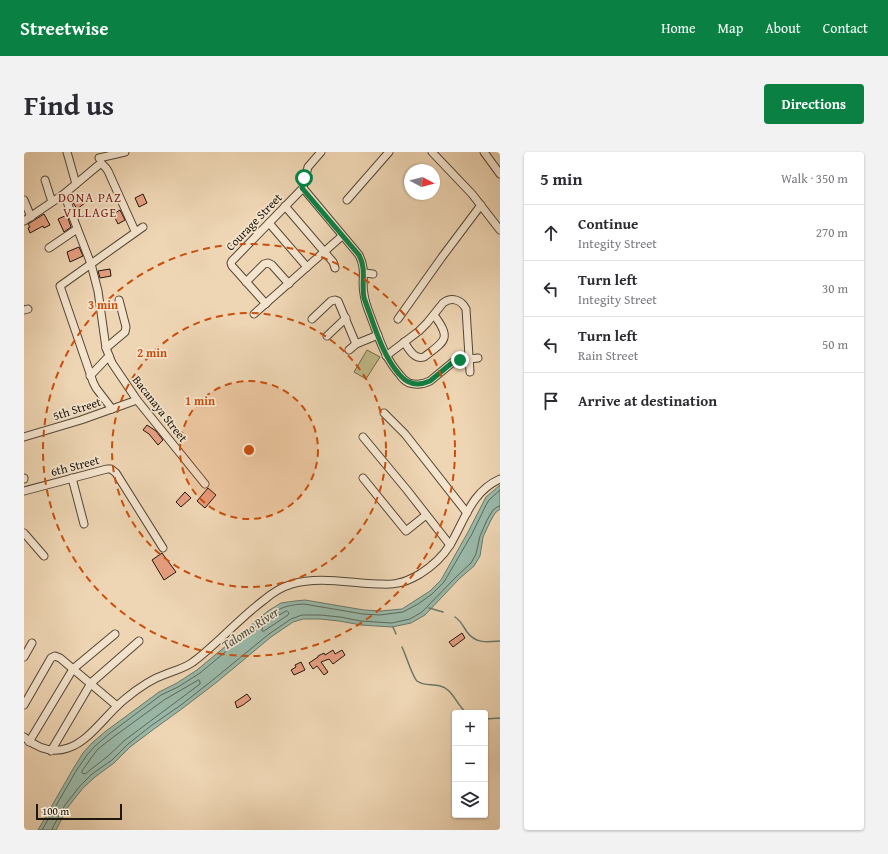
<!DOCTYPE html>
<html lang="en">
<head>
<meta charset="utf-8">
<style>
  body { margin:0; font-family:"Gentium Book Plus",serif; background:#f2f2f3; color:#2b2b33 }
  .controls { position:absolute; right:12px; bottom:12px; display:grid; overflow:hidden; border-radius:4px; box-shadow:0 1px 3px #0004 }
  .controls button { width:36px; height:36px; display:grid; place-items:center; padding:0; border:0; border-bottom:1px solid #e1e1e2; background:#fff; color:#2b2b33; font:20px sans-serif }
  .compass { position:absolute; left:380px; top:12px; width:36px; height:36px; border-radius:50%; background:#fff; box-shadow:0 1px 3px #0004; rotate:97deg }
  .scale { position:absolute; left:12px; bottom:10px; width:86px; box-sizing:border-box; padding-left:4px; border:2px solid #1f170b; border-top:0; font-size:11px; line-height:14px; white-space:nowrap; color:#1f170b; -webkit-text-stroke:3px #f4e4ce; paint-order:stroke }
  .stop { position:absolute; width:12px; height:12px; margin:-9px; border:3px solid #0b8043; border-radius:50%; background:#fff }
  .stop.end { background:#0b8043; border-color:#fff; box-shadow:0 1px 4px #0008 }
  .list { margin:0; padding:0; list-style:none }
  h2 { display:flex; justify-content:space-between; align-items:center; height:52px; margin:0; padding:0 16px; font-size:17px }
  h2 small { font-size:13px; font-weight:400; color:#7c7c81 }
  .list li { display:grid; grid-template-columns:26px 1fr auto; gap:12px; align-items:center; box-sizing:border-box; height:56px; padding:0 16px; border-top:1px solid #e1e1e2 }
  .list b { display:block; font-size:15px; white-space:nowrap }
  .list p { margin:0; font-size:13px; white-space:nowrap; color:#7c7c81 }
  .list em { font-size:13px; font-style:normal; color:#7c7c81 }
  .icon { flex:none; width:22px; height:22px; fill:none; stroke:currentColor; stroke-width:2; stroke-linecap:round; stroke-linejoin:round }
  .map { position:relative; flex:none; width:476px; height:678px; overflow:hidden; border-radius:4px }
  header { display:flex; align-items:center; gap:24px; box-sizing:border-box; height:56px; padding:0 20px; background:#0b8043; color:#fff }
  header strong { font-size:19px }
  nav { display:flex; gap:22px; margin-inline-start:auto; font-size:14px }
  .intro { display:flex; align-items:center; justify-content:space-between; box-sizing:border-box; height:96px; padding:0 24px }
  h1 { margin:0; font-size:28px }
  .button { padding:10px 18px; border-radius:4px; background:#0b8043; color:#fff; font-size:14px; font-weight:700 }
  main { display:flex; gap:24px; padding:0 24px }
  aside { flex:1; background:#fff; border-radius:4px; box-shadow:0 1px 3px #0004 }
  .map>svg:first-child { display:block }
</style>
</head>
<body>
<header>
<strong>Streetwise</strong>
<nav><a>Home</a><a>Map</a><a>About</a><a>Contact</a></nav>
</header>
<div class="intro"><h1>Find us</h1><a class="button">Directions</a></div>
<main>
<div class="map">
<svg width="476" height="678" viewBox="0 0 476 678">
  <rect width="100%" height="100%" fill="#eed5b3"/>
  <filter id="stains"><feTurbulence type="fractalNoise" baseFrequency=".005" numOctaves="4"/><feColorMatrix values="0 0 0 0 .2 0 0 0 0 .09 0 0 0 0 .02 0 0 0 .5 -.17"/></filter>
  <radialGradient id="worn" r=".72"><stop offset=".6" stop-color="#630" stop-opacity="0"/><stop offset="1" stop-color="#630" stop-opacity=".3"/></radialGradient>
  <path fill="#c1bb87" stroke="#706949" d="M343 198 356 205 342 227 330 220Z"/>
  <path fill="#9ab9a9" stroke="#69786a" d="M476 333V357L471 361 466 370 459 385 456 404 450 414 435 427 401 463 387 471 368 475 337 473 315 469 296 467H279L269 470 247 485 193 530 159 556 130 577 106 595 90 611 71 625 59 636 44 655 32 678H14L49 617 59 601 68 591 82 579 135 540 153 531 173 518 244 459 257 451 271 449 281 448 340 458 356 459 378 457 406 439 417 428 444 380 462 345Z"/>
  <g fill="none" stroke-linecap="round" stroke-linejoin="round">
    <g stroke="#5c685a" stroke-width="1">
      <path d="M263 459 265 461 264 463 240 479H238V476L250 466Z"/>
      <path d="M175 528 176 530V532L101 588 84 604 61 622 58 621V619L67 606 74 597 88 586 140 548Z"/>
      <path d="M18 678 52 619 63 603 71 594 85 582 137 543 154 535 176 521 247 462C260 454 265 453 280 452L339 462 356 463 379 460 394 452 408 442 420 430 448 382 462 353 465 348 476 338"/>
      <path d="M28 678 29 675 41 653 56 634 68 622 88 608 104 592 128 573 157 553 190 527 245 482 267 467 278 463H296L316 465 337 469 368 471 386 467 398 460 432 425 447 411 452 402 456 384 463 368 469 358 473 355 476 354"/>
    </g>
    <g stroke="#69786a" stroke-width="1.5">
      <path d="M405 456 419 460"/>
      <path d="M431 465C437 469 439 474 443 480 452 492 463 490 476 489"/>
      <path d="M369 475 372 482"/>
      <path d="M378 495C382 503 388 524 393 529 402 536 415 529 425 539 432 546 435 555 443 561"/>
      <path d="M461 567 476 566"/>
    </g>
  </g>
  <g fill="#e79e81" stroke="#1f170b">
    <path d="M119 42 123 51 115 55 111 46Z"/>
    <path d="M56 43 61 51 53 57 48 49Z"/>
    <path d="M96 58 101 68 94 72 89 62Z"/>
    <path d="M20 62 26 73 20 76 19 74 6 81 4 76 6 75 4 72Z"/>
    <path d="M43 63 47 75 40 80 34 67Z"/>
    <path d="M55 95 59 104 46 110 43 100Z"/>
    <path d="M86 117 87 124 76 126 74 119Z"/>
    <path d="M123 273 132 279 139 288 134 293 125 282 119 278Z"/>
    <path d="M184 336 192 343 181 356 173 349Z"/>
    <path d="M161 340 167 346 157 355 152 350Z"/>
    <path d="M138 401 152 420 140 428 128 408Z"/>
    <path d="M438 481 441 486 429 495 425 490Z"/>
    <path d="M309 498 311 502 318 498 321 503 309 512 305 507 297 510 304 520 300 523 293 514 289 517 285 511 294 505V504L300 501 301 503Z"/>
    <path d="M277 510 281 518 270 523 267 518 272 515 271 513Z"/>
    <path d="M223 542 227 547 219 553 213 556 211 550Z"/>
  </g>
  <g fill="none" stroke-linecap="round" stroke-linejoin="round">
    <g stroke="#534635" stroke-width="9">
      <g id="minor">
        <path d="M43 0 52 32"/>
        <path d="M408 0 448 42 476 78"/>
        <path d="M460 0 476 22"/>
        <path d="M75 6 101 0"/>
        <path d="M77 11 82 16 84 19 111 79"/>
        <path d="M21 28 28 50"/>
        <path d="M279 36 335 103C343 119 337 128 340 142 341 151 345 160 348 168 356 189 361 206 376 223 378 226 381 229 385 231 392 233 400 232 406 229L429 210 436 208 454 206"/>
        <path d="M40 42 67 112 74 139 82 196 88 211 113 248 181 332"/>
        <path d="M0 48 7 65"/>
        <path d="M323 48 365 0"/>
        <path d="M261 54 309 110 311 116"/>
        <path d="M0 69 40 42 77 11"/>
        <path d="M245 71 283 115"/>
        <path d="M25 96 53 77"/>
        <path d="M340 121 349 122"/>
        <path d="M222 130 240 112 244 111 248 113 265 132"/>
        <path d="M242 152 208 114 207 111 208 109 279 36 284 15 297 0"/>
        <path d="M0 158 4 157"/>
        <path d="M230 162 318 84"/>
        <path d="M288 167 307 149 311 148 314 149 332 192"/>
        <path d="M374 167 418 105 457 53"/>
        <path d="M303 184 322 166"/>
        <path d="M380 190C385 197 390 208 400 205 421 189 428 187 410 163"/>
        <path d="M82 196 101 180 102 175 95 148"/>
        <path d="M325 198 332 192 354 183"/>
        <path d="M362 204 395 179 403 171 419 151C427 145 437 147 442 157L446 220"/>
        <path d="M66 224 85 204"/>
        <path d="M88 257 72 236 69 230 36 134 119 75"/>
        <path d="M360 261 381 282 443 361"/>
        <path d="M0 285 57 268 113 248"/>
        <path d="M339 285 383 338 426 393"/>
        <path d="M0 326V327"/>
        <path d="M48 326 60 372"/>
        <path d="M339 326 382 379 402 363"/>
        <path d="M0 339 83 317H87L92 321 139 396"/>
        <path d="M0 381 20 404"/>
        <path d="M0 505 8 491"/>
        <path d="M0 553 27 506 31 504 36 506 93 554"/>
        <path d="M0 585C13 596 27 602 44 596 66 589 83 561 101 547 113 537 127 527 142 522 152 518 161 516 169 510 179 503 188 494 197 486 211 473 225 459 240 448 248 441 258 435 268 432 294 424 326 431 353 432 359 432 367 433 374 431 382 430 389 426 396 422 407 415 419 404 426 393 441 368 447 340 476 327"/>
        <path d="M5 590 49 517 91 482"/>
        <path d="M27 599 67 531 115 489"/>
      </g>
    </g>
    <use href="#minor" stroke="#f4e4ce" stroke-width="7"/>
  </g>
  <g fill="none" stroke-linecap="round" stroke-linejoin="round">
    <path stroke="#0b8043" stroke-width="5" d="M280 26 278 36 335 103C343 118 337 131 340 146 350 172 357 201 375 222 378 225 381 229 385 230 391 233 399 232 406 229L429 210 436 208"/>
  </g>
  <circle cx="225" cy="298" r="69" fill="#ca4f0c" fill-opacity=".12"/>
  <g fill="none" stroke="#ca4f0c" stroke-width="2" stroke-dasharray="7 5">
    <circle cx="225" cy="298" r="69"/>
    <circle cx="225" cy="298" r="137"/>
    <circle cx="225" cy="298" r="206"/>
  </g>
  <g text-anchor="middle" stroke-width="3.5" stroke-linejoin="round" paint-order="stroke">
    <g font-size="12" fill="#1f170b" stroke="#f4e4ce">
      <text transform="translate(230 70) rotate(-46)" y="4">Courage Street</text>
      <text transform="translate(53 257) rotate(-18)" y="4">5th Street</text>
      <text transform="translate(136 257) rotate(52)" y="4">Bacanaya Street</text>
      <text transform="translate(51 314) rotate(-15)" y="4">6th Street</text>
    </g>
    <g font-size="13" letter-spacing="1" fill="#7a1f14" stroke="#f4e4ce">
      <text x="66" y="50">DONA PAZ<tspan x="66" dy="15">VILLAGE</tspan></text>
    </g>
    <g font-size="13" font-style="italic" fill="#4a5042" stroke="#f4e4ce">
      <text transform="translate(226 476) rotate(-34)" y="5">Talomo River</text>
    </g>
  </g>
  <circle cx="225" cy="298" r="6" fill="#ca4f0c" stroke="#f4e4ce" stroke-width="2"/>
  <g font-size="12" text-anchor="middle" font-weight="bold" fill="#ca4f0c" stroke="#f4e4ce" stroke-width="3.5" stroke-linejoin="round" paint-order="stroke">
    <text x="79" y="157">3 min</text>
    <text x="128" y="205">2 min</text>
    <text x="176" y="253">1 min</text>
  </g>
  <rect width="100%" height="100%" filter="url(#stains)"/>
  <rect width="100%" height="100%" fill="url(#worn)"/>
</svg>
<div class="controls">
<button>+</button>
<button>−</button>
<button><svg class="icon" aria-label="layers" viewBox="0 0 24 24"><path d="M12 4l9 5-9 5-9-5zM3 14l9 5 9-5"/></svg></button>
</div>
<svg class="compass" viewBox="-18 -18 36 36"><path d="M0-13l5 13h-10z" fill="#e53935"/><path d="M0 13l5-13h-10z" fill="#7c7c81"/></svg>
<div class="scale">100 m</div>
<div class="stop" style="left:280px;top:26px"></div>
<div class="stop end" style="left:436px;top:208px"></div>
</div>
<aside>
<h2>5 min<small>Walk · 350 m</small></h2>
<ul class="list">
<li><svg class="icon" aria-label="ahead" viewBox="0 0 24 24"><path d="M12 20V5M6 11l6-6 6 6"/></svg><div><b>Continue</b><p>Integity Street</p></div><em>270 m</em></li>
<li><svg class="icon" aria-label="left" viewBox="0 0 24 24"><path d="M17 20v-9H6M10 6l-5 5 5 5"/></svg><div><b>Turn left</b><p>Integity Street</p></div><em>30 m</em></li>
<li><svg class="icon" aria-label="left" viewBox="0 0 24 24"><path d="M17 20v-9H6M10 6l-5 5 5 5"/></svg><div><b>Turn left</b><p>Rain Street</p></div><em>50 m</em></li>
<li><svg class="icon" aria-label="arrive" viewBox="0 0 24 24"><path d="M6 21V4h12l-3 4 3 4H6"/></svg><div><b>Arrive at destination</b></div></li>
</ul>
</aside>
</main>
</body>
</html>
